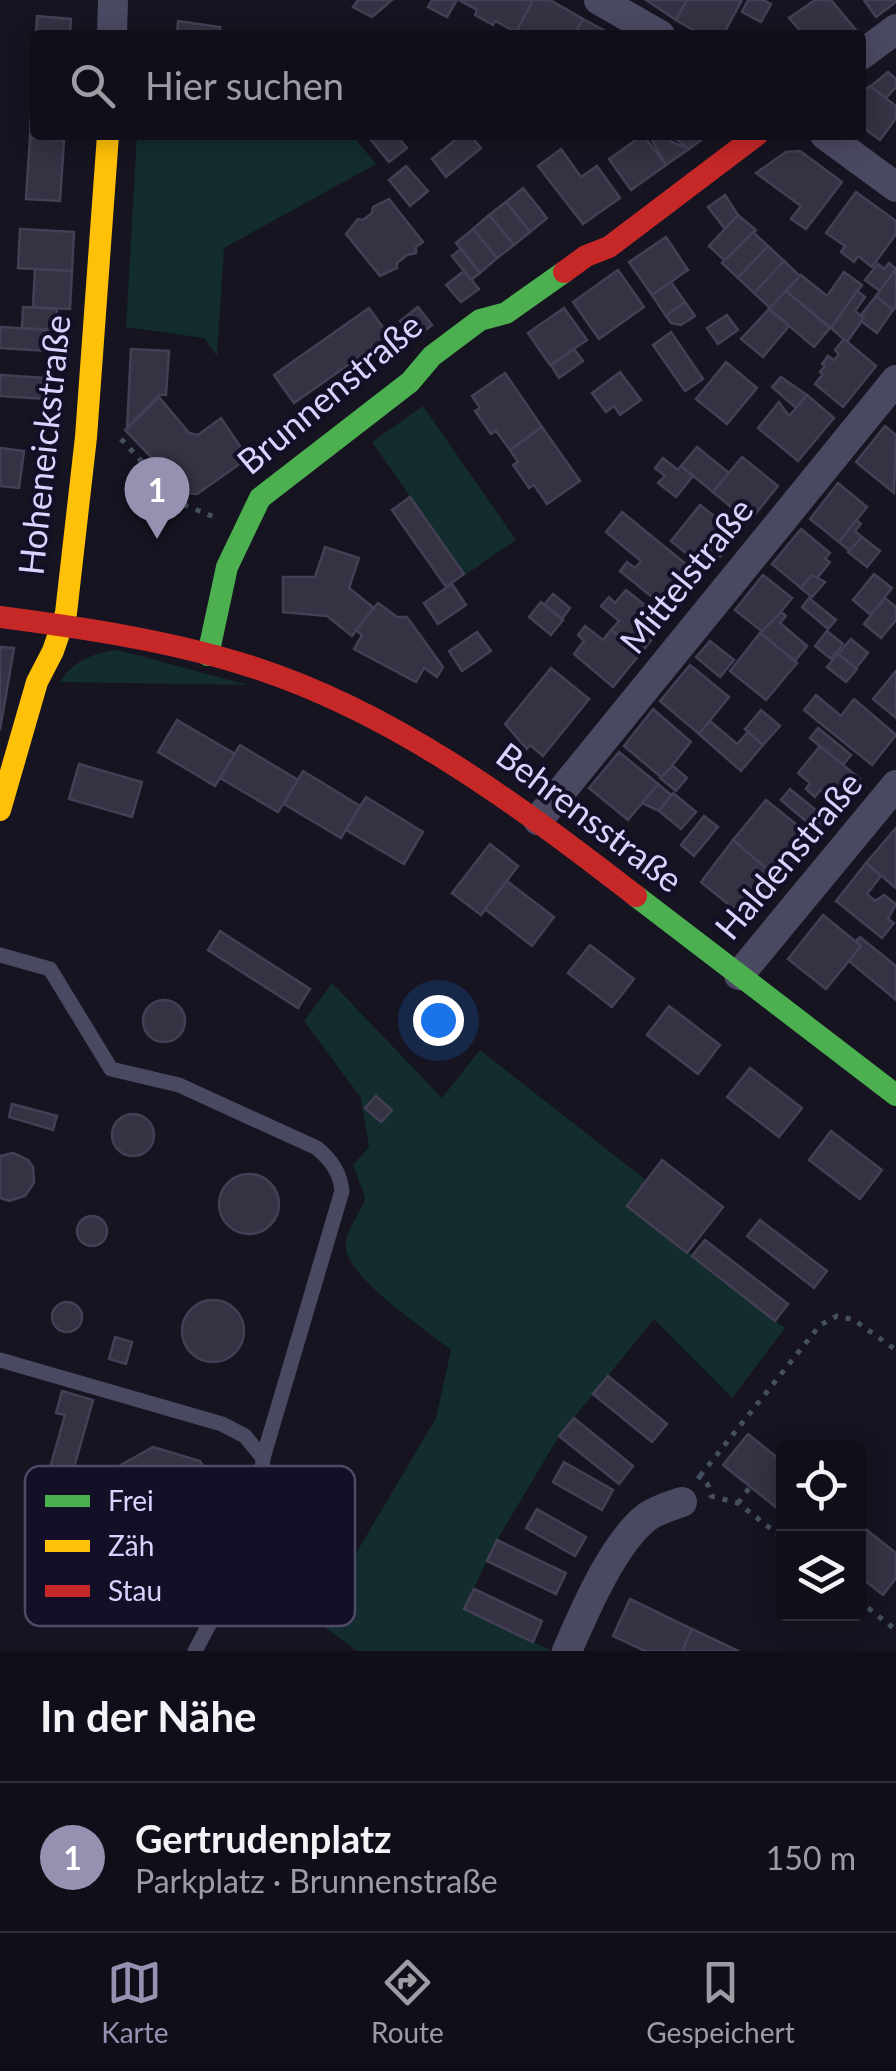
<!DOCTYPE html>
<html lang="de">
<head>
<meta charset="utf-8">
<style>
  body { margin:0; font-family:Lato,sans-serif; background:#1e1d26; color:#f1f3f6 }
  .controls { position:absolute; right:30px; bottom:30px; display:grid; overflow:hidden; border-radius:10px; box-shadow:0 5px 25px #0003 }
  .controls button { width:90px; height:90px; display:grid; place-items:center; padding:0; border:0; border-bottom:2px solid #302f38; background:#100f19; color:#f1f3f6; font:50px sans-serif }
  .you { position:absolute; left:438px; top:1020px; width:35px; height:35px; margin:-25px; border:8px solid #fff; border-radius:50%; background:#1a73e8; box-shadow:0 0 0 15px #1a73e833 }
  .badge { display:grid; place-items:center; width:65px; height:65px; border-radius:50%; background:#9591b1; color:#fff; font-size:32px; font-weight:700 }
  .pin { position:absolute; translate:-50% -82px; filter:drop-shadow(0 2px 5px #0008) }
  .pin::after { content:''; position:absolute; top:52px; width:35px; height:30px; background:inherit; clip-path:polygon(0 0,100% 0,50% 100%) }
  .list { margin:0; padding:0; list-style:none }
  h2 { display:flex; justify-content:space-between; align-items:center; height:130px; margin:0; padding:0 40px; font-size:42px }
  h2 small { font-size:32px; font-weight:400; color:#9c9ca2 }
  .list li { display:grid; grid-template-columns:65px 1fr auto; gap:30px; align-items:center; box-sizing:border-box; height:150px; padding:0 40px; border-top:2px solid #302f38 }
  .list b { display:block; font-size:38px; white-space:nowrap }
  .list p { margin:0; font-size:32px; white-space:nowrap; color:#9c9ca2 }
  .list em { font-size:32px; font-style:normal; color:#9c9ca2 }
  .icon { flex:none; width:55px; height:55px; fill:none; stroke:currentColor; stroke-width:2; stroke-linecap:round; stroke-linejoin:round }
  .map { position:relative; flex:none; width:896px; height:1651px; overflow:hidden }
  .search { position:absolute; background:#100f19; box-shadow:0 5px 25px #0003; left:30px; right:30px; top:30px; height:110px; display:flex; align-items:center; gap:25px; box-sizing:border-box; padding:0 35px; border-radius:10px; color:#9c9ca2; font-size:38px }
  .sheet { height:280px; background:#100f19 }
  nav { display:flex; justify-content:space-around; align-items:center; box-sizing:border-box; height:140px; border-top:2px solid #302f38; background:#100f19; font-size:28px; color:#9c9ca2 }
  nav a { display:grid; justify-items:center; gap:5px }
  nav .on { color:#9591b1 }
  .map>svg:first-child { display:block }
</style>
</head>
<body>
<div class="map">
<svg width="896" height="1651" viewBox="0 0 896 1651">
  <rect width="100%" height="100%" fill="#161421"/>
  <g fill="#132c2d">
    <path d="M137 135H352L376 164 224 248 217 356 204 338 126 327Z"/>
    <path d="M423 406 516 540 465 575 372 442Z"/>
    <path d="M118 650 248 685 60 682C74 660 93 653 118 650Z"/>
    <path d="M332 983 442 1098 480 1050 646 1180 628 1206 785 1328 732 1398 654 1319 559 1436 497 1540 464 1609 552 1651H357L316 1621 436 1418 451 1350C426 1330 348 1278 346 1248 344 1229 362 1214 365 1197L353 1165 369 1147 361 1098 304 1021Z"/>
  </g>
  <g fill="#343243" stroke="#433f54" stroke-width="2.5">
    <path d="M358 0H392L372 17 353 7Z"/>
    <path d="M432 0H457L447 17 428 7Z"/>
    <path d="M459 0H533L516 32 495 21 493 25 475 15 477 10Z"/>
    <path d="M533 0H550L583 19 574 35H521L516 32Z"/>
    <path d="M646 0H687L676 20Z"/>
    <path d="M687 0H742L723 35H702L676 20Z"/>
    <path d="M748 0H763L771 4 761 22 742 12Z"/>
    <path d="M815 0H831L856 30 849 35H804L789 18Z"/>
    <path d="M864 0H896V2L876 17Z"/>
    <path d="M37 16 71 19 70 35H36Z"/>
    <path d="M583 19 613 35H574Z"/>
    <path d="M178 21 220 27V35L177 34Z"/>
    <path d="M888 72 896 79V87L886 98 870 87Z"/>
    <path d="M33 78 35 135H64V140L30 138Z"/>
    <path d="M870 86 896 106V118L880 140 861 126V93Z"/>
    <path d="M367 135H396L407 148 389 162Z"/>
    <path d="M461 135H470L481 148 446 177 432 159Z"/>
    <path d="M643 135 666 165 631 190 609 159Z"/>
    <path d="M649 135H667L672 142 689 149 666 165Z"/>
    <path d="M671 135H708L689 149Z"/>
    <path d="M30 138 64 140 60 201 26 199Z"/>
    <path d="M561 149 581 177 597 166 620 198 583 224 538 166Z"/>
    <path d="M800 151 842 182 806 229 791 219 801 206 756 173 786 152Z"/>
    <path d="M406 166 428 191 410 206 389 180Z"/>
    <path d="M523 188 547 218 530 232 506 202Z"/>
    <path d="M856 192 896 221V234L872 267 858 256 854 262 841 252 845 246 826 233Z"/>
    <path d="M725 195 738 215 725 229 708 207Z"/>
    <path d="M389 199 423 242 416 247V253L407 255 397 263V268L380 276 346 234 358 219 363 220 372 213 373 207Z"/>
    <path d="M506 202 530 232 514 245 489 215Z"/>
    <path d="M489 215 514 245 497 258 473 229Z"/>
    <path d="M738 215 756 230 725 261 709 246Z"/>
    <path d="M20 229 74 232 72 271 18 268Z"/>
    <path d="M473 229 497 258 480 273 456 243Z"/>
    <path d="M753 232 768 246 738 278 722 263Z"/>
    <path d="M666 237 688 270 652 295 629 262Z"/>
    <path d="M768 246 784 261 754 293 738 278Z"/>
    <path d="M461 249 480 273 471 280 452 256Z"/>
    <path d="M784 261 800 276 770 308 754 293Z"/>
    <path d="M889 263 896 269 880 291 865 280 878 264 884 269Z"/>
    <path d="M35 269 72 271 70 309 33 307Z"/>
    <path d="M896 269V307L893 310 876 296Z"/>
    <path d="M618 270 644 307 599 339 573 302Z"/>
    <path d="M464 271 479 289 461 302 446 285Z"/>
    <path d="M844 272 862 285 831 328 786 291 801 275 827 296Z"/>
    <path d="M671 282 685 302 666 316 652 295Z"/>
    <path d="M786 291 830 328 814 347 769 309Z"/>
    <path d="M857 291 865 297 855 311 864 318 847 342 831 328Z"/>
    <path d="M876 296 893 310 877 333 861 321 864 318 861 315Z"/>
    <path d="M685 302 695 316 681 325 671 323 666 316Z"/>
    <path d="M23 307 57 309 56 330 22 328Z"/>
    <path d="M418 307 432 325 414 339 400 321Z"/>
    <path d="M369 308 389 336 294 403 274 375Z"/>
    <path d="M564 308 587 340 550 365 528 333Z"/>
    <path d="M769 309 789 326 763 357 741 339Z"/>
    <path d="M727 315 738 330 718 344 707 328Z"/>
    <path d="M0 327 49 330 48 351 0 348Z"/>
    <path d="M671 332 703 379 685 391 653 345Z"/>
    <path d="M844 339 876 366 843 407 815 384 823 374 820 372 825 366 822 364 828 356 834 360 839 354 835 350Z"/>
    <path d="M131 349 169 351 166 395H159L127 428Z"/>
    <path d="M574 349 583 361 559 378 551 365Z"/>
    <path d="M726 362 757 388 727 424 696 399Z"/>
    <path d="M620 372 641 400 620 415 614 406 606 412 592 393Z"/>
    <path d="M505 373 542 427 510 450 496 431 491 434 475 411 480 408 472 396Z"/>
    <path d="M0 375 45 378 44 399 0 396Z"/>
    <path d="M781 377 807 395 796 408 772 387Z"/>
    <path d="M807 395 834 418 798 461 758 428 779 402 789 416Z"/>
    <path d="M159 397 189 433 198 435 221 418 248 458 197 494 186 493 125 430Z"/>
    <path d="M885 426 896 435 894 493 856 462Z"/>
    <path d="M542 427 580 481 547 504 534 485 529 488 513 465 518 462 510 450Z"/>
    <path d="M697 447 729 473 713 492 681 466Z"/>
    <path d="M0 448 24 451 19 488 0 486Z"/>
    <path d="M742 457 778 486 749 522 713 492Z"/>
    <path d="M663 458 678 470 681 466 693 476 676 497 658 483 665 476 655 468Z"/>
    <path d="M838 483 867 507 839 542 810 519Z"/>
    <path d="M410 497 464 574 446 587 392 510Z"/>
    <path d="M700 505 738 535 708 571 671 541Z"/>
    <path d="M622 512 703 578 673 614 620 571 627 562 635 568 641 561 606 532Z"/>
    <path d="M856 520 861 524 855 531 862 537 850 551 839 542Z"/>
    <path d="M801 529 830 553 825 559 830 562 817 578 812 575 801 588 772 564Z"/>
    <path d="M862 537 880 551 867 567 848 552Z"/>
    <path d="M325 547 359 558 349 588 374 608 352 636 327 616 283 612V577H315Z"/>
    <path d="M874 574 892 588 871 615 853 600Z"/>
    <path d="M763 575 792 598 764 633 735 610Z"/>
    <path d="M812 575 825 582 812 597 801 588Z"/>
    <path d="M452 584 466 605 438 624 424 603Z"/>
    <path d="M626 590 666 622 640 654 611 630 619 621 601 606 609 597 615 603Z"/>
    <path d="M553 594 570 608 562 619 544 605Z"/>
    <path d="M809 598 836 620 828 629 802 607Z"/>
    <path d="M885 598 896 607V620L881 638 864 624Z"/>
    <path d="M541 602 563 620 551 635 529 617Z"/>
    <path d="M378 603 397 617H407L443 667 437 677 424 668 416 682 354 649 362 635 356 630Z"/>
    <path d="M781 612 786 616 780 623 807 646 795 661 760 633Z"/>
    <path d="M585 626 603 640 611 630 640 654 613 687 574 654 584 641 578 635Z"/>
    <path d="M827 631 843 644 831 659 815 646Z"/>
    <path d="M477 632 491 651 462 671 449 651Z"/>
    <path d="M760 633 797 663 766 700 730 671Z"/>
    <path d="M851 639 868 653 856 668 838 654Z"/>
    <path d="M710 641 734 660 720 677 696 657Z"/>
    <path d="M0 647 14 648 0 730Z"/>
    <path d="M838 654 857 669 846 682 827 667Z"/>
    <path d="M690 665 729 697 699 734 660 701Z"/>
    <path d="M551 668 589 699 543 756 530 745 527 749 505 724Z"/>
    <path d="M896 671V718L873 699Z"/>
    <path d="M816 695 841 716 854 699 896 735 872 765 804 710Z"/>
    <path d="M653 709 691 742 662 778 624 746Z"/>
    <path d="M761 710 780 726 763 745 745 729Z"/>
    <path d="M177 720 235 754 215 786 158 752Z"/>
    <path d="M710 721 737 744 748 732 763 745 741 771 699 734Z"/>
    <path d="M818 728 851 755 843 765 810 738Z"/>
    <path d="M240 745 298 780 278 812 220 778Z"/>
    <path d="M820 746 860 779 838 806 820 790 815 797 806 789 810 783 798 773Z"/>
    <path d="M619 752 658 784 628 820 589 788Z"/>
    <path d="M79 764 142 782 132 817 69 799Z"/>
    <path d="M673 766 687 778 676 791 660 778Z"/>
    <path d="M303 771 360 806 341 838 284 804Z"/>
    <path d="M658 784 671 795 659 811 642 803Z"/>
    <path d="M790 789 828 820 818 831 781 800Z"/>
    <path d="M673 793 696 812 681 829 659 811Z"/>
    <path d="M366 797 423 832 404 864 346 830Z"/>
    <path d="M766 800 813 838 779 879 733 840Z"/>
    <path d="M704 816 718 827 694 856 681 845Z"/>
    <path d="M896 828V888L866 863Z"/>
    <path d="M733 840 779 879 744 917 701 882Z"/>
    <path d="M490 844 518 866 481 915 452 893Z"/>
    <path d="M866 863 881 876 867 894 875 901 884 895 896 904 888 919 894 923 882 938 836 901Z"/>
    <path d="M507 881 554 917 532 946 485 909Z"/>
    <path d="M823 915 861 946 826 989 788 959Z"/>
    <path d="M220 931 310 989 298 1008 208 950Z"/>
    <path d="M860 937 896 966V1000L849 961 861 946 856 941Z"/>
    <path d="M590 945 634 979 612 1007 568 973Z"/>
    <circle cx="164" cy="1021" r="21"/>
    <path d="M669 1006 720 1045 698 1074 647 1035Z"/>
    <path d="M750 1068 802 1108 779 1137 727 1097Z"/>
    <path d="M376 1096 392 1110 381 1122 365 1108Z"/>
    <path d="M12 1104 57 1116 53 1130 9 1117Z"/>
    <circle cx="133" cy="1135" r="21"/>
    <path d="M831 1131 882 1170 860 1199 809 1160Z"/>
    <path d="M13 1153 28 1160 33 1167 34 1183 25 1196 9 1201 0 1198V1156Z"/>
    <path d="M662 1160 723 1207 687 1253 627 1206Z"/>
    <circle cx="249" cy="1204" r="30"/>
    <circle cx="92" cy="1231" r="15"/>
    <path d="M760 1220 827 1271 814 1288 747 1236Z"/>
    <path d="M705 1240 788 1304 775 1321 692 1256Z"/>
    <circle cx="213" cy="1331" r="31"/>
    <circle cx="67" cy="1317" r="15"/>
    <path d="M115 1337 132 1342 126 1364 109 1359Z"/>
    <path d="M608 1376 667 1424 652 1442 593 1394Z"/>
    <path d="M62 1391 93 1400 68 1489 46 1482 65 1415 56 1413Z"/>
    <path d="M574 1418 633 1466 619 1484 559 1436Z"/>
    <path d="M748 1434 784 1463V1499L777 1508 723 1465Z"/>
    <path d="M153 1447 200 1461 227 1501 214 1553 169 1578 120 1564 96 1520 110 1471Z"/>
    <path d="M564 1462 613 1490 602 1510 553 1482Z"/>
    <path d="M537 1509 586 1537 575 1556 526 1528Z"/>
    <path d="M858 1523 896 1553V1578L883 1595 858 1575Z"/>
    <path d="M497 1540 566 1573 556 1594 487 1561Z"/>
    <path d="M474 1589 542 1621 533 1642 464 1609Z"/>
    <path d="M630 1599 692 1629 682 1651H645L613 1636Z"/>
    <path d="M692 1629 736 1650 739 1651H682Z"/>
  </g>
  <g fill="none" stroke-linecap="round" stroke-linejoin="round">
    <g stroke="#44505f" stroke-width="5" stroke-dasharray="5 8" stroke-linecap="butt">
      <path d="M121 439 180 503 214 517"/>
      <path d="M700 1476 820 1325 837 1316 854 1320 896 1350"/>
      <path d="M698 1479 700 1476 708 1485 711 1496 738 1503 784 1539"/>
      <path d="M738 1503 750 1487"/>
      <path d="M858 1600 896 1630"/>
      <path d="M644 1651V1650"/>
    </g>
    <g stroke="#4a4962" stroke-width="15">
      <path d="M0 955 50 969 111 1069 179 1085 317 1148C331 1160 340 1172 342 1191L263 1458 260 1504 247 1553 195 1651"/>
      <path d="M0 1360 222 1424 245 1436 263 1458"/>
    </g>
    <g stroke="#4a4962" stroke-width="30">
      <path d="M599 0 660 35"/>
      <path d="M112 35 113 0"/>
      <path d="M861 55 896 29"/>
      <path d="M825 135 896 187"/>
      <path d="M538 820 896 380"/>
      <path d="M739 975 896 785"/>
      <path d="M567 1651C584 1612 613 1543 647 1517 658 1509 670 1506 682 1502"/>
    </g>
    <g stroke="#4caf50" stroke-width="22">
      <path d="M208 655 227 567 260 498 410 382 432 356 480 320 506 313 564 272"/>
      <path d="M636 896 896 1095"/>
    </g>
    <path stroke="#ffc107" stroke-width="22" d="M0 810 37 682 53 651 66 613 86 437 108 135"/>
    <g stroke="#c62828" stroke-width="22">
      <path d="M564 272 586 256 609 247 757 135"/>
      <path d="M0 617C83 628 166 640 246 665 391 710 517 804 636 896"/>
    </g>
  </g>
  <g text-anchor="middle" stroke-width="8" stroke-linejoin="round" paint-order="stroke">
    <g font-size="35" fill="#d9d4ff" stroke="#130f26">
      <text transform="translate(330 394) rotate(-40)" y="12">Brunnenstraße</text>
      <text transform="translate(45 445) rotate(-84)" y="12">Hoheneickstraße</text>
      <text transform="translate(687 576) rotate(-51)" y="12">Mittelstraße</text>
      <text transform="translate(589 818) rotate(37)" y="12">Behrensstraße</text>
      <text transform="translate(789 856) rotate(-50)" y="12">Haldenstraße</text>
    </g>
  </g>
  <rect x="25" y="1466" width="330" height="160" rx="15" fill="#130f26" stroke="#4e4a67" stroke-width="2.5"/>
  <rect x="45" y="1495" width="45" height="12" fill="#4caf50"/>
  <rect x="45" y="1540" width="45" height="12" fill="#ffc107"/>
  <rect x="45" y="1585" width="45" height="12" fill="#c62828"/>
  <g font-size="28" fill="#d9d4ff">
    <text x="108" y="1511">Frei</text>
    <text x="108" y="1556">Zäh</text>
    <text x="108" y="1601">Stau</text>
  </g>
</svg>
<div class="controls">
<button><svg class="icon" aria-label="locate" viewBox="0 0 24 24"><circle cx="12" cy="12" r="6"/><path d="M12 2v4M12 18v4M2 12h4M18 12h4"/></svg></button>
<button><svg class="icon" aria-label="layers" viewBox="0 0 24 24"><path d="M12 4l9 5-9 5-9-5zM3 14l9 5 9-5"/></svg></button>
</div>
<div class="you"></div>
<div class="pin badge" style="left:157px;top:539px">1</div>
<div class="search"><svg class="icon" aria-label="search" viewBox="0 0 24 24"><circle cx="10" cy="10" r="6"/><path d="M15 15l6 6"/></svg>Hier suchen</div>
</div>
<section class="sheet">
<h2>In der Nähe<small></small></h2>
<ul class="list">
<li><span class="badge">1</span><div><b>Gertrudenplatz</b><p>Parkplatz · Brunnenstraße</p></div><em>150 m</em></li>
</ul>
</section>
<nav>
<a class="on"><svg class="icon" aria-label="map" viewBox="0 0 24 24"><path d="M3 6l6-2 6 2 6-2v14l-6 2-6-2-6 2zM9 4v14M15 6v14"/></svg>Karte</a>
<a><svg class="icon" aria-label="directions" viewBox="0 0 24 24"><path d="M12 3l9 9-9 9-9-9zM9 14v-3h6M13 9l2 2-2 2"/></svg>Route</a>
<a><svg class="icon" aria-label="saved" viewBox="0 0 24 24"><path d="M7 4h10v16l-5-4-5 4z"/></svg>Gespeichert</a>
</nav>
</body>
</html>
